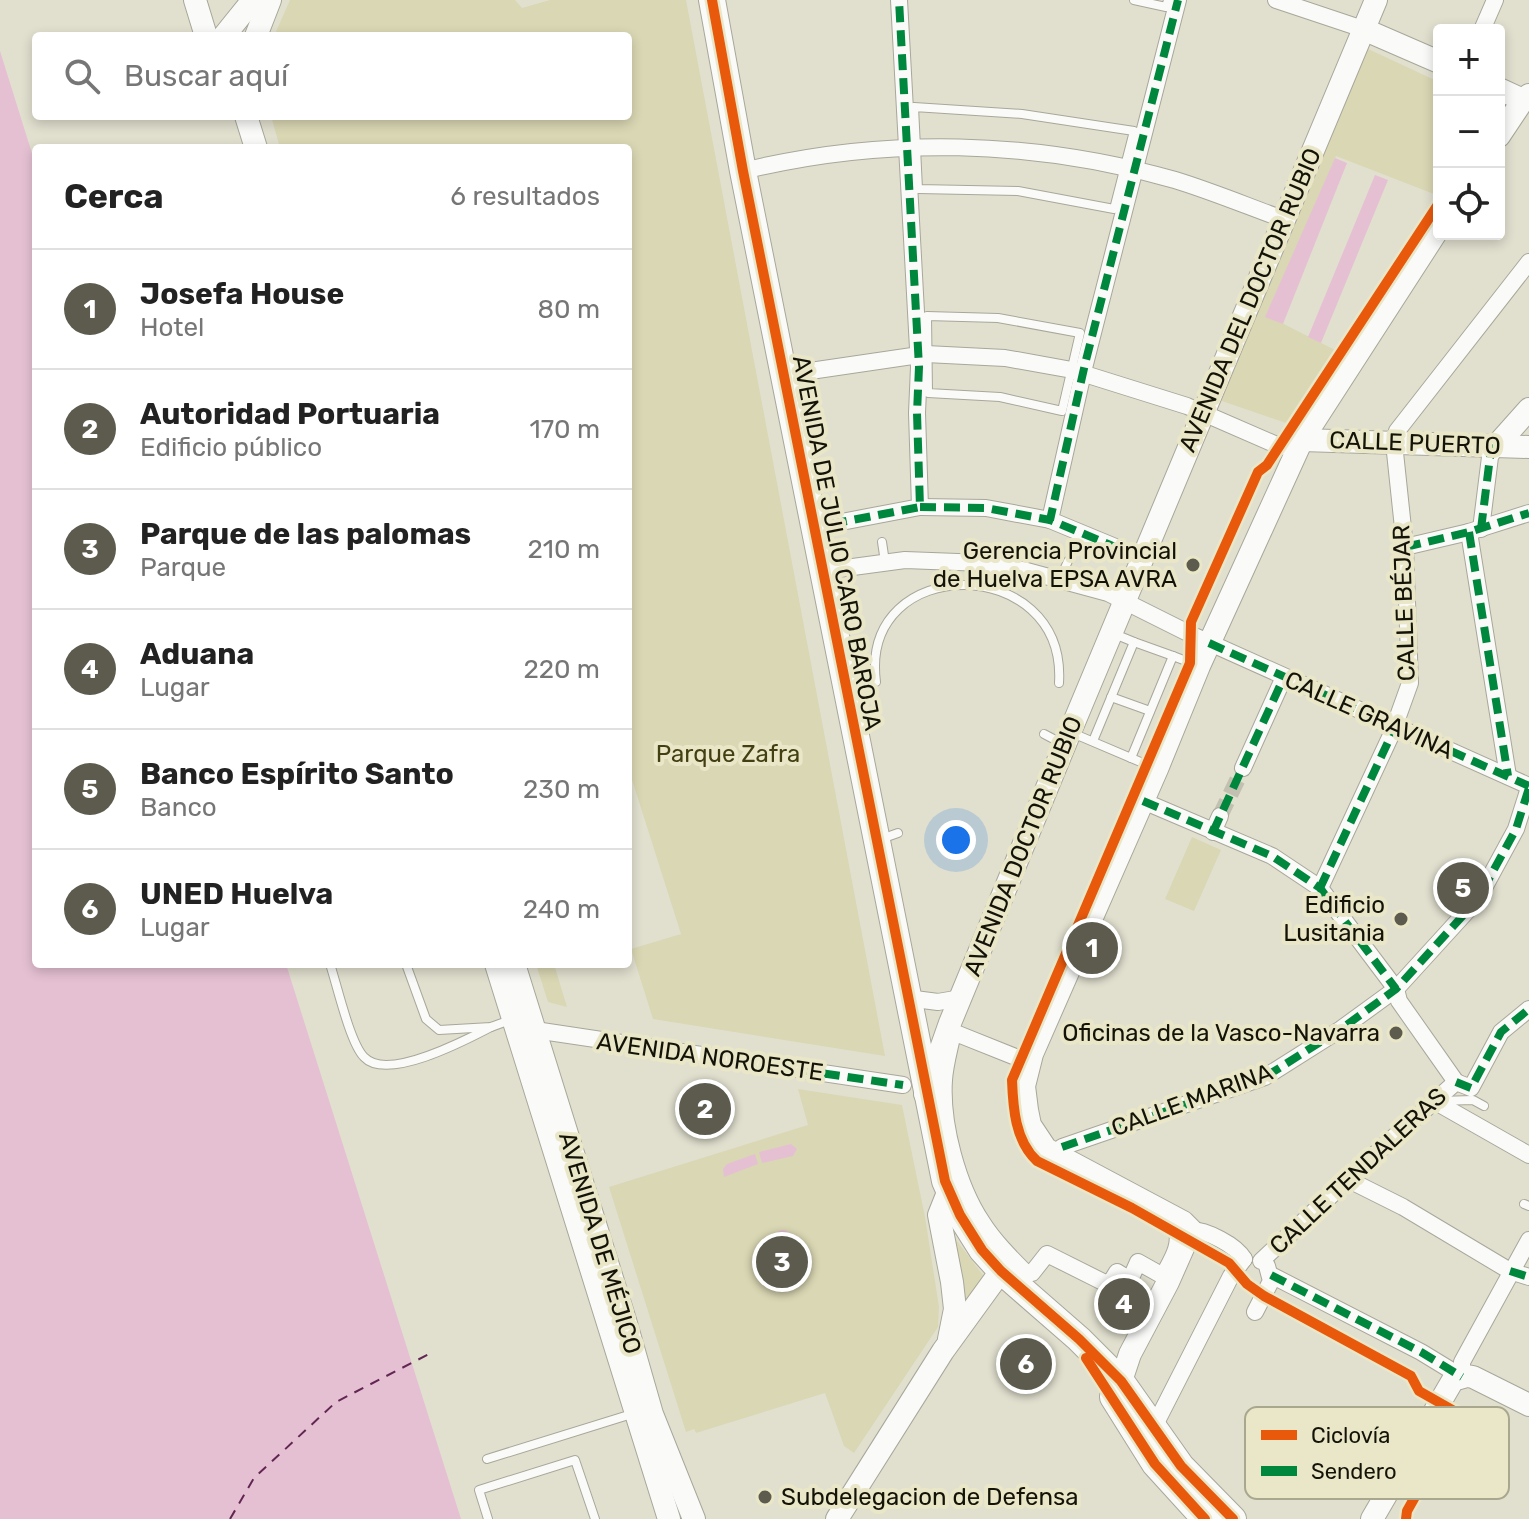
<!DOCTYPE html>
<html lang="es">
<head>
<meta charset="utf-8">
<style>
  body { margin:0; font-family:Rubik,sans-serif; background:#f6f6f6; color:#222 }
  .controls { position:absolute; right:24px; top:24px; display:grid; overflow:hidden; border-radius:8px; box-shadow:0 4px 12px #0003 }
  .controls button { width:72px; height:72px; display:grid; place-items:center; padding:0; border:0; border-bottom:2px solid #e0e0e0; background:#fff; color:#222; font:40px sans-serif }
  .you { position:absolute; left:956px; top:840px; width:28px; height:28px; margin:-20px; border:6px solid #fff; border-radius:50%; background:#1a73e8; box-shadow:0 0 0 12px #1a73e833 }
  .badge { display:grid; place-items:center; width:52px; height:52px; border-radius:50%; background:#5c5b4e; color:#fff; font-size:26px; font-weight:700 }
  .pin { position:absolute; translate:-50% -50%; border:4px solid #fff; box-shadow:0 2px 8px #0006 }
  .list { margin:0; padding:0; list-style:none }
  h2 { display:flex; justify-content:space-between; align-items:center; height:104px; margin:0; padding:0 32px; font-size:34px }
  h2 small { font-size:26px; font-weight:400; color:#767676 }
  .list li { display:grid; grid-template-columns:52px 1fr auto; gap:24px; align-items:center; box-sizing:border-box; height:120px; padding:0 32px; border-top:2px solid #e0e0e0 }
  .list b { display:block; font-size:30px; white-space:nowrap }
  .list p { margin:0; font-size:26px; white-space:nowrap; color:#767676 }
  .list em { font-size:26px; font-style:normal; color:#767676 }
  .icon { flex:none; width:44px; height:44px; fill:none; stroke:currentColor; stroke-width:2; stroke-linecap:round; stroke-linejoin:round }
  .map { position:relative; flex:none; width:1529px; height:1519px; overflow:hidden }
  .search { position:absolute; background:#fff; box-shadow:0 4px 12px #0003; left:32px; top:32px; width:600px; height:88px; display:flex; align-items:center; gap:20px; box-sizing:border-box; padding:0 28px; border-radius:8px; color:#767676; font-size:30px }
  .panel { position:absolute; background:#fff; box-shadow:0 4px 12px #0003; left:32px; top:144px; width:600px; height:824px; border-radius:8px }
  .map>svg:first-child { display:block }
</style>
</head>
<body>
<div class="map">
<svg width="1529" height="1519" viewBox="0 0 1529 1519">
  <rect width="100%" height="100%" fill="#e1e0cf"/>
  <g fill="#dad7b4">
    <path d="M290 0H515L522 8 550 0H686L885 1056 653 1019 631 949 681 934 628 767V148H280L271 116H628V36H274Z"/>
    <path d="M1366 48 1439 82V196L1336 156 1270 317 1339 352 1292 425 1219 400Z"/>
    <path d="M1192 837 1221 850 1194 911 1165 899Z"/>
    <path d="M536 964H554L567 1007 548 1002Z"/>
    <path d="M798 1089 902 1105 925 1217 939 1307 938 1327 854 1453 844 1446 825 1393 696 1433 694 1429 686 1432 609 1187 808 1125Z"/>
    <path d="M948 1229 985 1278 960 1317Z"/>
  </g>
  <g fill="#e5c0d3">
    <path d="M0 51 36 166V964H286L461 1519H0Z"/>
    <path d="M1335 158 1347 163 1283 324 1265 317Z"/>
    <path d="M1375 175 1388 180 1321 343 1308 337Z"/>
    <path d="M791 1144 797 1149 793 1156 762 1163 759 1152Z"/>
    <path d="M755 1154 758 1164 724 1177 723 1169 727 1164Z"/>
    <circle cx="783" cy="1239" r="9"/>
  </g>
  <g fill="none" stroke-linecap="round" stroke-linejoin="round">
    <path stroke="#622652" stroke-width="2" stroke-dasharray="10 8" stroke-linecap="butt" d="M230 1519 254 1478 336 1402 429 1354"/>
    <path stroke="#c2c1b1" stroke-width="16" stroke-dasharray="16 8" stroke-linecap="butt" d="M1220 816 1243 768"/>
    <g stroke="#a8a79a" stroke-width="10">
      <g id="lane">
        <path d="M1134 0 1166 7 1168 0"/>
        <path d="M914 107 1022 114 1134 131 1114 209 1018 191 918 189Z"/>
        <path d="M927 316 998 318 1080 333 1062 411 1000 397 928 393Z"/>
        <path d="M882 542 885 562"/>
        <path d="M1060 579 1068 561"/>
        <path d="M1134 642 1173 656"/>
        <path d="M876 682C859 552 1067 553 1059 683"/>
        <path d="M1111 697 1150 711"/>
        <path d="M1070 732 1157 769"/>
        <path d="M1044 734 1065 745"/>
        <path d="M1093 741 1134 642 1112 633"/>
        <path d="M1131 758 1173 656 1199 666"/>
        <path d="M881 839 898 833"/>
        <path d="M330 964C337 985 350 1043 364 1057 387 1082 466 1040 491 1027"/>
        <path d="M406 964 426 1019 439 1030 491 1027 513 1019"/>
        <path d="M1439 1101 1473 1100 1484 1106"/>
        <path d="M1524 1204 1529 1206"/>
        <path d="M487 1459 635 1413"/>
        <path d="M488 1519 479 1490 575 1460 595 1519"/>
      </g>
    </g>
    <g stroke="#a8a79a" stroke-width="18">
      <g id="street">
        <path d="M1276 0 1363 29"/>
        <path d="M1482 30 1495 0"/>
        <path d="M743 171C885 136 1034 140 1175 180 1211 191 1247 206 1283 219"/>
        <path d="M783 375 926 354 1005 358 1072 370 1187 406 1279 446 1298 448"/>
        <path d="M920 507 986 508 1050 520"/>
        <path d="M831 524 920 507 917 413 919 367 899 0"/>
        <path d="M1481 529 1490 457 1496 446"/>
        <path d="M1469 532 1508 776"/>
        <path d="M1405 547 1469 532 1529 513"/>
        <path d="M1142 558 1050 520 1085 364 1178 0"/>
        <path d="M823 571 905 560 984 563 1023 570 1108 593 1190 634 1529 786"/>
        <path d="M1243 768 1284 677"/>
        <path d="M1143 801 1272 856 1320 888 1396 989 1399 1001 1456 1082"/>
        <path d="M1213 832 1220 816"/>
        <path d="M1320 888 1392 733 1410 683 1405 547 1394 443 1397 431 1529 262"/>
        <path d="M907 998 938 1002 961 998"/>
        <path d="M953 1032 1023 1060C1016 1092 1015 1132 1041 1156L1176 1227C1182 1245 1172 1259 1163 1276L1138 1262 1130 1280 1117 1272 1109 1285 1047 1254 1032 1273 1027 1274C1011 1258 994 1241 982 1222 958 1186 941 1124 944 1080 945 1064 950 1048 953 1032Z"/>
        <path d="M528 1033 535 1030 903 1085"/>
        <path d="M1456 1082 1471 1088 1501 1032 1529 1009"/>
        <path d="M1434 1101 1529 1155"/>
        <path d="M1062 1147 1265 1077 1341 1029 1396 989 1478 899 1516 829 1529 788"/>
        <path d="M1349 1180 1403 1207 1510 1271 1529 1277"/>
        <path d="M1191 1230C1206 1230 1236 1245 1244 1259"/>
        <path d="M1261 1261 1385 1145 1456 1082"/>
        <path d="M1271 1275 1421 1352 1462 1377"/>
        <path d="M1255 1312 1271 1281 1267 1266"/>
        <path d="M1462 1377V1362L1529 1240"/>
        <path d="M1145 1425 1153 1426 1158 1419 1231 1276 1244 1259"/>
      </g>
    </g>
    <g stroke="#a8a79a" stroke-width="24">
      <g id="secondary">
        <path d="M195 0 206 36"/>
        <path d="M1363 29 1439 62"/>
        <path d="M224 36 253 0"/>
        <path d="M256 36 270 0"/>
        <path d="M1499 89 1523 100"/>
        <path d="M246 116 256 148"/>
        <path d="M1499 136 1523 100 1529 95"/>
        <path d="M1302 440 1529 447"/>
        <path d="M1496 446 1529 409"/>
        <path d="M496 964 669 1519"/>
        <path d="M514 964 625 1320 652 1414 694 1519"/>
        <path d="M925 1094 950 1023 1070 732 1376 0"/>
        <path d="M949 1339 955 1309 952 1282 939 1215 949 1190"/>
        <path d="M1121 1381 1130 1354 1168 1282 1191 1230 1183 1222 1046 1149 1030 1125 1027 1110 1024 1086 1032 1054 1157 769 1199 666 1302 440 1439 228"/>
        <path d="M837 1519 943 1351 1001 1271"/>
        <path d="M1372 1519 1453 1380 1467 1376 1473 1377 1529 1405"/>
      </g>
    </g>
    <g stroke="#a8a79a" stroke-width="28">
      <g id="primary">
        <path d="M712 0 743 171 945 1181 960 1215 982 1250 1001 1271 1079 1339 1121 1381 1181 1466 1233 1519"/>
        <path d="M1113 1397 1155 1464 1205 1519"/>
      </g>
    </g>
    <use href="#lane" stroke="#fafaf8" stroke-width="8"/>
    <use href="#street" stroke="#fafaf8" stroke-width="16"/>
    <use href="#secondary" stroke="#fafaf8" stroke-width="22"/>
    <use href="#primary" stroke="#fafaf8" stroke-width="26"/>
    <g stroke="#00873e" stroke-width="8" stroke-dasharray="16 8" stroke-linecap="butt">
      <path d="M920 507 986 508 1050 520"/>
      <path d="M831 524 920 507 917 413 919 367 899 0"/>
      <path d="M1481 529 1490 457 1496 446"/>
      <path d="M1469 532 1508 776"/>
      <path d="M1405 547 1469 532 1529 513"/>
      <path d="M1142 558 1050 520 1085 364 1178 0"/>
      <path d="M1209 643 1529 786"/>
      <path d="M1143 801 1272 856 1320 888 1396 989"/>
      <path d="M1213 832 1284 677"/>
      <path d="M1320 888 1395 727"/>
      <path d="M800 1070 903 1085"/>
      <path d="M1456 1082 1471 1088 1501 1032 1529 1009"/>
      <path d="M1062 1147 1265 1077 1341 1029 1396 989 1478 899 1516 829 1529 788"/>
      <path d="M1510 1271 1529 1277"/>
      <path d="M1271 1275 1421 1352 1462 1377"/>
    </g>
    <g stroke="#e9e7c7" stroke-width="15">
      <g id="cycleway">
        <path d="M712 0 743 171 945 1181 960 1215 982 1250 1001 1271 1079 1339 1121 1381 1181 1466 1233 1519"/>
        <path d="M1086 1358 1155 1464 1205 1519"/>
        <path d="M1406 1519 1407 1511 1460 1417 1456 1412 1419 1391 1411 1376 1264 1296 1247 1284 1229 1263 1132 1208 1037 1161C1015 1141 1013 1107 1012 1080L1190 663 1191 622 1258 472 1267 465 1439 203"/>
      </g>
    </g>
    <use href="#cycleway" stroke="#e8590c" stroke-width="10"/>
  </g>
  <g fill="#5c5b4e" stroke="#e9e7c7" stroke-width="3">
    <circle cx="1193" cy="565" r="8"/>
    <circle cx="1401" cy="919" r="8"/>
    <circle cx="1396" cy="1033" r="8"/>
    <circle cx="765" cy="1497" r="8"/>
  </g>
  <g text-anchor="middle" stroke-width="8" stroke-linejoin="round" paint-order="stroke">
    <g font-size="24" fill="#141308" stroke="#e9e7c7">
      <text transform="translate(1250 300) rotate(-67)" y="8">AVENIDA DEL DOCTOR RUBIO</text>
      <text transform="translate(1415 443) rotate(2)" y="8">CALLE PUERTO</text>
      <text transform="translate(837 543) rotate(79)" y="8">AVENIDA DE JULIO CARO BAROJA</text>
      <text transform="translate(1404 603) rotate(-92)" y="8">CALLE BÉJAR</text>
      <text transform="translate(1369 715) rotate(24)" y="8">CALLE GRAVINA</text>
      <text transform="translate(1023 846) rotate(-68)" y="8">AVENIDA DOCTOR RUBIO</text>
      <text transform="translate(710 1057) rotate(8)" y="8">AVENIDA NOROESTE</text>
      <text transform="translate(1192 1100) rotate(-20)" y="8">CALLE MARINA</text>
      <text transform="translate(1358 1171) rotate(-43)" y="8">CALLE TENDALERAS</text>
      <text transform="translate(600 1243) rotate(73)" y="8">AVENIDA DE MÉJICO</text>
    </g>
    <g font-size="24" fill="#141308" stroke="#e9e7c7" text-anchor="end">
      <text x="1177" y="559">Gerencia Provincial<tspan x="1177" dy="28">de Huelva EPSA AVRA</tspan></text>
      <text x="1385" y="913">Edificio<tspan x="1385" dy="28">Lusitania</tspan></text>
      <text x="1380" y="1041">Oficinas de la Vasco-Navarra</text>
      <text x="781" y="1505" text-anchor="start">Subdelegacion de Defensa</text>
    </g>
    <g font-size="24" fill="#433f13" stroke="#e9e7c7">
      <text x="728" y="762">Parque Zafra</text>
    </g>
  </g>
  <rect x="1245" y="1407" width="264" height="92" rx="12" fill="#e9e7c7" stroke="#a9a78e" stroke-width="2"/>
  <rect x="1261" y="1430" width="36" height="10" fill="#e8590c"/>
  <rect x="1261" y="1466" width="36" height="10" fill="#00873e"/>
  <g font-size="22" fill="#141308">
    <text x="1311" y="1443">Ciclovía</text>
    <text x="1311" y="1479">Sendero</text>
  </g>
</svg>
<div class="controls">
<button>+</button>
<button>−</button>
<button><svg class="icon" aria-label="locate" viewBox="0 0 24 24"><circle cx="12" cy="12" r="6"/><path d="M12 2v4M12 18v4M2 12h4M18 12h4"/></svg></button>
</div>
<div class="you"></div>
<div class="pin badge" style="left:1092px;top:948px">1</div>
<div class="pin badge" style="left:705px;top:1109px">2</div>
<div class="pin badge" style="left:782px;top:1262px">3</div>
<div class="pin badge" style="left:1124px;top:1304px">4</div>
<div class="pin badge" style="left:1463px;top:888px">5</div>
<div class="pin badge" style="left:1026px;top:1364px">6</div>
<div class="search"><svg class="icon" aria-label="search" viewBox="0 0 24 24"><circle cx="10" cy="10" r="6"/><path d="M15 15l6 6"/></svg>Buscar aquí</div>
<section class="panel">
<h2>Cerca<small>6 resultados</small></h2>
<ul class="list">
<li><span class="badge">1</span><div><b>Josefa House</b><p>Hotel</p></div><em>80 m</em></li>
<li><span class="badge">2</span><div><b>Autoridad Portuaria</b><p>Edificio público</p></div><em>170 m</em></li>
<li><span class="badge">3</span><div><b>Parque de las palomas</b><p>Parque</p></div><em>210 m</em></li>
<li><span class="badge">4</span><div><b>Aduana</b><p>Lugar</p></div><em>220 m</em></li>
<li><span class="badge">5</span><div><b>Banco Espírito Santo</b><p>Banco</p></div><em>230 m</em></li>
<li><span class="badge">6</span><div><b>UNED Huelva</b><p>Lugar</p></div><em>240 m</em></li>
</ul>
</section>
</div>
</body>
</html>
